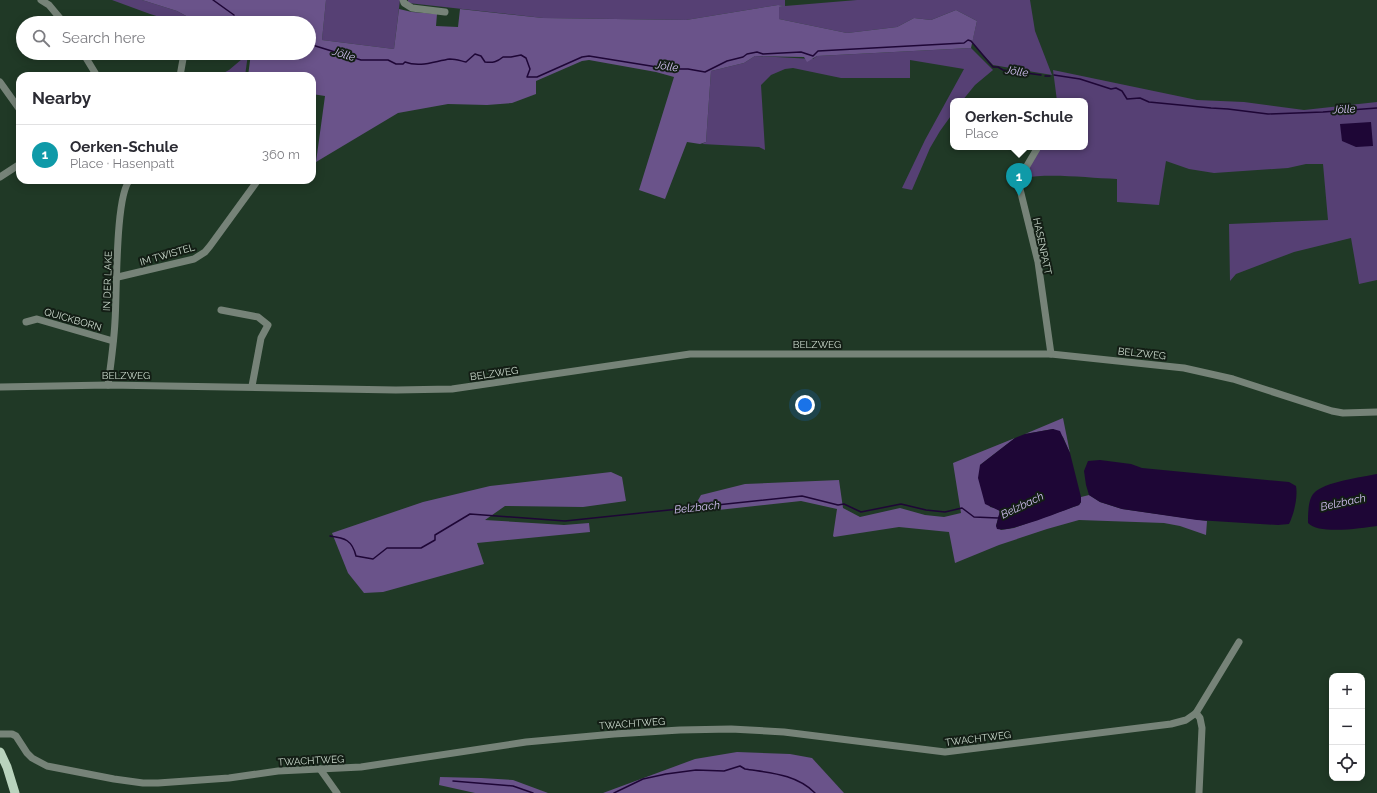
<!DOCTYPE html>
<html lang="en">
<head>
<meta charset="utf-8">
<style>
  body { margin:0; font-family:Raleway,sans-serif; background:#f2f2f3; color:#2b2b33 }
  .controls { position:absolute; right:12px; bottom:12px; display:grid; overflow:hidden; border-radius:8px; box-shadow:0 2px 10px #0003 }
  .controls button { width:36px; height:36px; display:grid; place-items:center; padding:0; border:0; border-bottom:1px solid #e1e1e2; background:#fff; color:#2b2b33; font:20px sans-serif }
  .you { position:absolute; left:805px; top:405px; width:14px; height:14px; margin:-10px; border:3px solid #fff; border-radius:50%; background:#1a73e8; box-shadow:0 0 0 6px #1a73e833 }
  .badge { display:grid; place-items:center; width:26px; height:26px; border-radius:50%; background:#db2777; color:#fff; font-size:13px; font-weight:700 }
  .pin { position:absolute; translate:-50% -33px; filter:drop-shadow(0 1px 2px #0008) }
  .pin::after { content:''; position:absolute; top:21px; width:14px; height:12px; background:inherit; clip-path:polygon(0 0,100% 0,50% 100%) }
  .popup { position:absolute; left:950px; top:98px; width:138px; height:52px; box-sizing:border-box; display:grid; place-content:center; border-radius:8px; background:#fff; filter:drop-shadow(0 1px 3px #0005); font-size:13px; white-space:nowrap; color:#7c7c81 }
  .popup b { font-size:15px; color:#2b2b33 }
  .popup::after { content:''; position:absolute; left:50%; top:100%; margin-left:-8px; border:8px solid transparent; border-top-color:#fff }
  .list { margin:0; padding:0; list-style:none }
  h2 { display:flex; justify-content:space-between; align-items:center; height:52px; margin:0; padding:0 16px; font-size:17px }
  h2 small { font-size:13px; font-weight:400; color:#7c7c81 }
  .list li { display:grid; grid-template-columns:26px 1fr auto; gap:12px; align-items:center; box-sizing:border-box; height:60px; padding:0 16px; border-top:1px solid #e1e1e2 }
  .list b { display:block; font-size:15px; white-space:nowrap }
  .list p { margin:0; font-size:13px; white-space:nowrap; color:#7c7c81 }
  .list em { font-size:13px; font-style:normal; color:#7c7c81 }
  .icon { flex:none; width:22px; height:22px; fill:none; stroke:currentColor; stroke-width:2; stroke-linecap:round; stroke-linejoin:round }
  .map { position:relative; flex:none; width:1377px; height:793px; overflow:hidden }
  .search { position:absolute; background:#fff; box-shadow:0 2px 10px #0003; left:16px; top:16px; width:300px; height:44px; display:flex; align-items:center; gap:10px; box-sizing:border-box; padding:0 14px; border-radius:22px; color:#7c7c81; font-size:15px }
  .panel { position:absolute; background:#fff; box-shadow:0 2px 10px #0003; left:16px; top:72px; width:300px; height:112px; border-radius:12px }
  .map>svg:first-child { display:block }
</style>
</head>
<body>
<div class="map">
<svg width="1377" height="793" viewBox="0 0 1377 793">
  <rect width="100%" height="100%" fill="#203926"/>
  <g fill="#564074">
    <path d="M112 0H142L177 11 199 23H179L150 14Z"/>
    <path d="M326 0H400L394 49 322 40Z"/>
    <path d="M408 0H785V6L857 0H1030L1035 31 1052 75 993 65 972 43 977 21 956 10 931 20 914 18 897 27 847 33 779 19V7L784 6 778 5 686 20 543 18 408 3Z"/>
    <path d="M971 48 993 70 975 85 962 101H953V113L940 131 930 148 912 190 902 188 925 140 964 69 910 60V78H841L793 68 785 69 771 75 761 85 765 150 759 147 702 144 706 142 711 71 744 63 755 56 813 59 817 56Z"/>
    <path d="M248 54 245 76H218L229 70Z"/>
    <path d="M1053 70 1197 100 1244 102 1304 110 1377 102V280L1359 284 1351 238 1294 252 1236 274 1230 281 1229 224 1328 220 1323 164H1306L1288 168 1214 173 1189 169 1166 161 1159 205 1117 202V179C1087 178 1052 173 1022 178L1040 147H1085V101H1057Z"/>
  </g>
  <g fill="#6a538a">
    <path d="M142 0H326L322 40 394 49 399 9 412 12 437 14 436 26 458 27 460 9 543 18 686 20 778 5 785 6 779 7V19L847 33 897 27 914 18 931 20 956 10 977 21 971 48 817 56 807 62 804 57 755 56 744 63 711 71 706 142 700 144 687 142 665 199 639 190 674 77 656 72 589 60 582 61 536 81V94L512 103 487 105 448 104 398 113 316 162 325 96 312 94V76H248L251 53H309V23H199L177 11Z"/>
    <path d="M1063 418 1070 453 1063 437 1053 429 1025 434Z"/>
    <path d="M1015 438 980 465 990 507 995 508 1000 511 996 526 1001 530 1014 528 1079 505 1081 502V497L1089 495 1100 502 1122 509 1207 521 1206 535 1180 526 1164 523 1079 520 1047 529 999 545 955 563 949 532 899 527 834 537 833 536 837 509 801 501 700 512 697 502 701 495 745 484 839 480 843 508 860 517 900 508 925 515 944 517 961 513 953 463Z"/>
    <path d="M611 472 622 477 626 501 583 507 505 506 485 520 564 525 589 523 590 532 477 543 484 564 383 592 364 593 348 573 332 533 423 502 490 486Z"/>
    <path d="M737 752 790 754 812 758 844 793H603L695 759Z"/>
    <path d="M440 777 481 778 513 780 548 793H475L439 785Z"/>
  </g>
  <g fill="#1e0636">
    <path d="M1371 122 1373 146 1356 147 1342 141 1340 124Z"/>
    <path d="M1053 429 1060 431 1070 453 1081 497V502L1079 505C1064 510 1010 533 997 529L996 526 1000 511 985 504 978 478 980 465 1015 438 1025 434Z"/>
    <path d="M1100 460 1131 464 1142 468 1289 482 1296 486C1298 497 1294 514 1289 524L1278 525 1197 520 1122 509 1100 502 1089 495 1086 485 1084 471 1088 461Z"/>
    <path d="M1377 474V526C1362 528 1319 535 1308 523 1308 514 1308 499 1314 493 1324 482 1362 477 1377 474Z"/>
  </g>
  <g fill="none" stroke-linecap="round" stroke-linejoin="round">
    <g stroke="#1e0636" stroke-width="1.5">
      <path d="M213 0 234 15"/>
      <path d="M309 44 361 60H388L396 64H403L405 62C420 68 435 61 450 59 456 59 461 61 466 62L475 54 481 56 485 62C493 63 497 62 503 57H511L521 55 526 58 530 69 527 77H537L582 57 589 56 657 67 662 66 678 69H688L705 72 727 61 743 57 747 54 757 52 763 54 801 52 813 56 818 51 964 43 968 40 971 41 993 67H998L1003 70 1041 75"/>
      <path d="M1054 75 1080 79 1111 89 1116 88 1122 91 1127 99 1140 98 1149 102 1211 108 1228 109 1268 114 1323 112 1377 108"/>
      <path d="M1045 76H1050"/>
      <path d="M330 536C345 538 352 540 356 556L373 559 387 548H421L435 540V535L470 514 565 521 802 496 838 505 844 504 861 512 901 504 926 510 945 512 962 508 974 517 998 518 1000 517"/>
      <path d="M453 781 513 786 533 793"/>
      <path d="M614 793 643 779 666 774 696 770 724 771 740 766 745 769C770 773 796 774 815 793"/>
    </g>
    <g stroke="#768378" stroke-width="7">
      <path d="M41 0 49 5 64 23"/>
      <path d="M403 0 404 3 412 8 445 12"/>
      <path d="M83 53 97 76"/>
      <path d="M180 76 183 59 181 53"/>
      <path d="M0 82 20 110"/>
      <path d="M1038 147 1018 181 1038 262 1051 354"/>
      <path d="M0 177 20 164"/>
      <path d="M118 277 194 259 205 252 210 246 258 180"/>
      <path d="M221 310 258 317 268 325 261 338 252 386"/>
      <path d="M26 322 37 319 113 341"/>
      <path d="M108 385C111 363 114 342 115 321 117 296 115 194 130 180"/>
      <path d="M0 387 108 385 396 390 452 389 690 354H1051L1184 368 1233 379 1332 411 1343 413 1377 412"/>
      <path d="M1196 713 1200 718 1202 728 1199 793"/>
      <path d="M0 734H12L16 736 27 753 32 758 47 766 114 779 143 783H158L229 778 278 771 361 767 526 742 614 734 680 730 731 729 784 732 945 752 1171 724 1186 720 1196 713 1239 642"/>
      <path d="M320 769 337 793"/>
    </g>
    <path stroke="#b9d3bd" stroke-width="9" d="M0 752 7 767 15 793"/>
  </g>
  <g text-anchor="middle" stroke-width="4" stroke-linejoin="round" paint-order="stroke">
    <g font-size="10" fill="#cddccf" stroke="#131e15">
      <text transform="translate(1043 246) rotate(78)" y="4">HASENPATT</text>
      <text transform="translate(167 254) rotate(-16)" y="4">IM TWISTEL</text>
      <text transform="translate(107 281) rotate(-88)" y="4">IN DER LAKE</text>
      <text transform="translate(73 319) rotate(16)" y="4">QUICKBORN</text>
      <text x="817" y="348">BELZWEG</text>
      <text transform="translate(1142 353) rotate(6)" y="4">BELZWEG</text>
      <text transform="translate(494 373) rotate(-8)" y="4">BELZWEG</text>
      <text x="126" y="379">BELZWEG</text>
      <text transform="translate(632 723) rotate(-4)" y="4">TWACHTWEG</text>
      <text transform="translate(978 738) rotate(-7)" y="4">TWACHTWEG</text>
      <text transform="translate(311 760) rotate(-3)" y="4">TWACHTWEG</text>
    </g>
    <g font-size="11" font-style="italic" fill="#d4c2f4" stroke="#131e15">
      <text transform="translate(344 54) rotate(17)" y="4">Jölle</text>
      <text transform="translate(667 66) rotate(8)" y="4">Jölle</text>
      <text transform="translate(1017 71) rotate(9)" y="4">Jölle</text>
      <text transform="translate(1344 109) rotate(-3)" y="4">Jölle</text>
      <text transform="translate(1343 502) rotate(-12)" y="4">Belzbach</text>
      <text transform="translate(1022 505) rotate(-26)" y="4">Belzbach</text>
      <text transform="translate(697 507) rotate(-6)" y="4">Belzbach</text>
    </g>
  </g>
</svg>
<div class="controls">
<button>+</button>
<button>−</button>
<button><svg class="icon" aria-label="locate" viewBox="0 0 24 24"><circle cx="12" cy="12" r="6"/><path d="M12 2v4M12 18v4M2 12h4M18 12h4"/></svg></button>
</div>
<div class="you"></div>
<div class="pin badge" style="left:1019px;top:196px;background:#0f9aa8">1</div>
<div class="popup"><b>Oerken-Schule</b>Place</div>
<div class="search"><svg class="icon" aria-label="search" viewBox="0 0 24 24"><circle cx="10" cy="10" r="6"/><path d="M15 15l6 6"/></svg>Search here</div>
<section class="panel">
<h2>Nearby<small></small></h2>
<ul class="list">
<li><span class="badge" style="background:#0f9aa8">1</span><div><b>Oerken-Schule</b><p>Place · Hasenpatt</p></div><em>360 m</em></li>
</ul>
</section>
</div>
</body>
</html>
